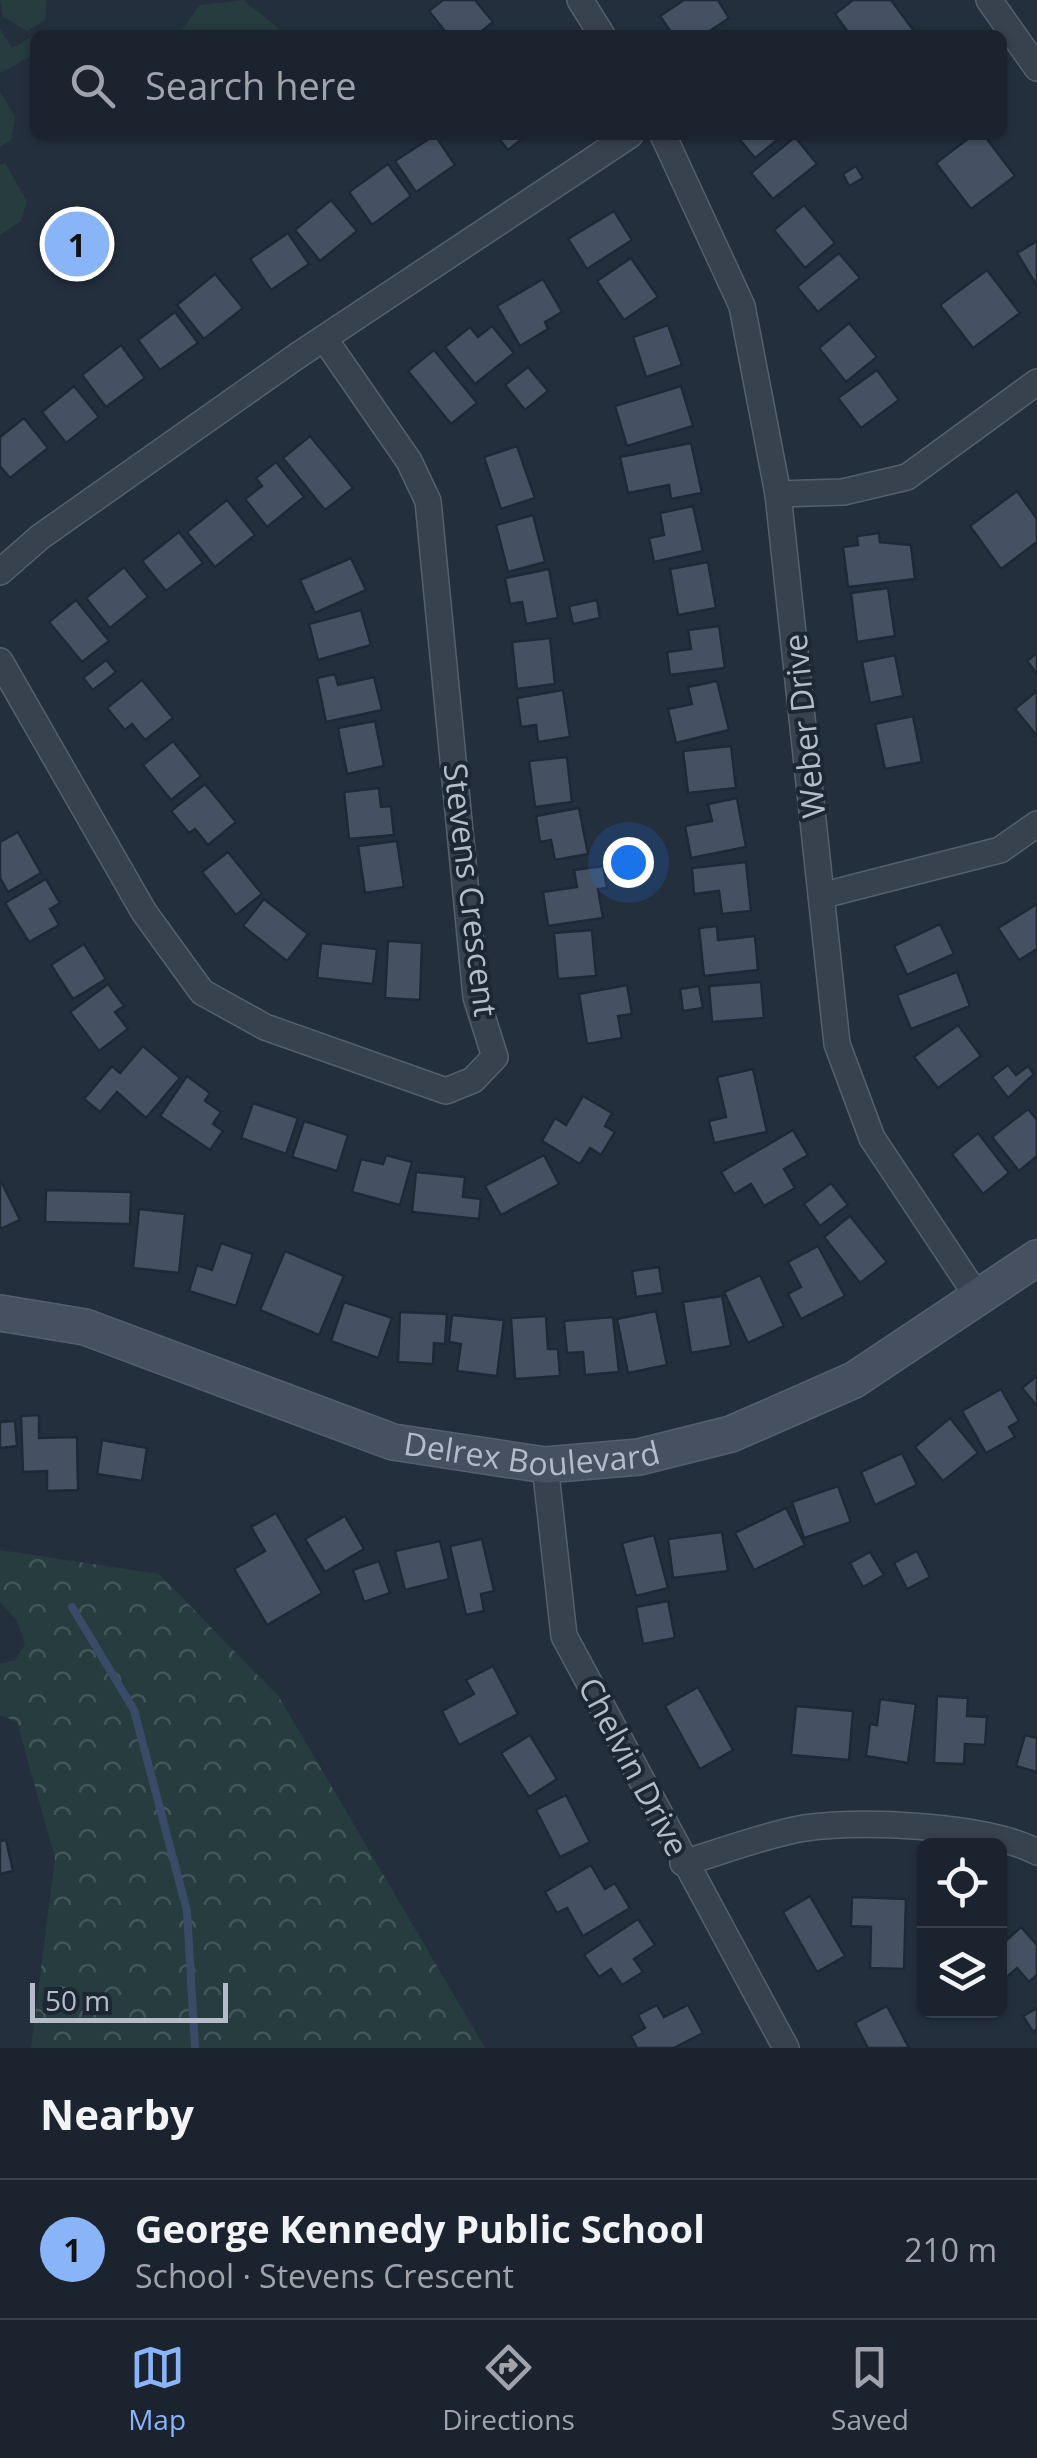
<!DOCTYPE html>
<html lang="en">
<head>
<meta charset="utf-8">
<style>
  body { margin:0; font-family:"Open Sans",sans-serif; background:#282f3a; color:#f1f3f6 }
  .controls { position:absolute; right:30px; bottom:30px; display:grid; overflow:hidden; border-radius:15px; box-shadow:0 2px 8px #0004 }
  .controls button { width:90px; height:90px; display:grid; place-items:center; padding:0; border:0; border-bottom:2px solid #39404a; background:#1b232e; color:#f1f3f6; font:50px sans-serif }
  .scale { position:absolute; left:30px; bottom:25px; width:198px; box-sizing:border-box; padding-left:10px; border:5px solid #b4bcc9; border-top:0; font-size:28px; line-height:35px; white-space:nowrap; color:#b4bcc9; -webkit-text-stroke:8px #1d2633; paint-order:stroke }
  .you { position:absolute; left:628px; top:862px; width:35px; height:35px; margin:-25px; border:8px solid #fff; border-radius:50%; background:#1a73e8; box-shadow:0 0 0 15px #1a73e833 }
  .badge { display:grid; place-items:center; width:65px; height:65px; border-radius:50%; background:#8ab4f8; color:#111; font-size:32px; font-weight:700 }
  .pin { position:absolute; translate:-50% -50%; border:5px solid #fff; box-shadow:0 2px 10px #0006 }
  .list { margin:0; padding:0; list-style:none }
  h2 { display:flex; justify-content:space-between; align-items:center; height:130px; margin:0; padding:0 40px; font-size:42px }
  h2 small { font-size:32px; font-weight:400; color:#a0a4aa }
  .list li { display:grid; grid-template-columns:65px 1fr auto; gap:30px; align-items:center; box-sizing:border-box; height:140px; padding:0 40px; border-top:2px solid #39404a }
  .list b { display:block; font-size:38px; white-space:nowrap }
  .list p { margin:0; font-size:32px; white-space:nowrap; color:#a0a4aa }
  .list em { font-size:32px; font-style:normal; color:#a0a4aa }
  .icon { flex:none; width:55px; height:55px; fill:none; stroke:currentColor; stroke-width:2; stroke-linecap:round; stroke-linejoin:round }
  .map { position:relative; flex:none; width:1037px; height:2048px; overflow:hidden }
  .search { position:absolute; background:#1b232e; box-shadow:0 2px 8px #0004; left:30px; right:30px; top:30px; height:110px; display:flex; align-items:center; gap:25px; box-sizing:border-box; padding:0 35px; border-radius:15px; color:#a0a4aa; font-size:38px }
  .sheet { height:270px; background:#1b232e }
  nav { display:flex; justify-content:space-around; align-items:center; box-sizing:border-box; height:140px; border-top:2px solid #39404a; background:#1b232e; font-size:28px; color:#a0a4aa }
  nav a { display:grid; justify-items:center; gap:5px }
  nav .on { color:#8ab4f8 }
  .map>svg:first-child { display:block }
</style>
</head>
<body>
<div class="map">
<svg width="1037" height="2048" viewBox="0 0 1037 2048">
  <defs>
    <pattern id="forest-crowns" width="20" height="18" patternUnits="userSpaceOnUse" patternTransform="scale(2.5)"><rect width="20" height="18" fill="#263c3f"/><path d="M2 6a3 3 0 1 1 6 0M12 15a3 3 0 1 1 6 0" fill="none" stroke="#435659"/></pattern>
  </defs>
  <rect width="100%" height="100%" fill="#242f3e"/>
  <path fill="url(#forest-crowns)" d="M0 1550 159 1574 279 1697 485 2048H31L55 1858 17 1722 0 1715V1663L15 1661 25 1644 17 1621 0 1602Z"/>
  <g fill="#263c3f">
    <path d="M0 0H47L45 20 27 31 3 17Z"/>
    <path d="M243 0 287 35H178L200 5Z"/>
    <path d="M0 29 12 48 35 35V54L0 73Z"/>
    <path d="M0 91 15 117 11 140 0 147Z"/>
    <path d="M5 163 27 201 21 221 0 235V165Z"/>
  </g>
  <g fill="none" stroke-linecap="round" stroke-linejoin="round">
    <path stroke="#394c67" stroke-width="8" d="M72 1607 134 1710 187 1911 195 2048"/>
  </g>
  <g fill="#455162" stroke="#1f2835" stroke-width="2.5">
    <path d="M443 0H475L493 22 477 35H448L429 11Z"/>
    <path d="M684 0H718L729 18 704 35H673L660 16Z"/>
    <path d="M853 0H891L917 35H850L835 14Z"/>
    <path d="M435 135 455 165 416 192 395 161Z"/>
    <path d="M496 135H527L508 150Z"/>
    <path d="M736 135H783L755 158Z"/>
    <path d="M973 135H984L1015 176 971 209 936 163Z"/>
    <path d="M795 137 817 164 773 199 751 173Z"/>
    <path d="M388 164 411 196 372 225 349 192Z"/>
    <path d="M856 166 863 178 849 186 843 174Z"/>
    <path d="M331 200 357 231 320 261 295 230Z"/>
    <path d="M804 205 835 243 805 268 774 230Z"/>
    <path d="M614 211 632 240 587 269 568 239Z"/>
    <path d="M288 233 309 264 271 290 250 259Z"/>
    <path d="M1037 241V286L1017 253Z"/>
    <path d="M839 253 860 278 818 312 797 287Z"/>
    <path d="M631 258 658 297 624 320 597 281Z"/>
    <path d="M987 270 1020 313 973 348 940 305Z"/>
    <path d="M215 274 243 308 204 339 177 305Z"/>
    <path d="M543 279 562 312 545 322 548 329 520 346 497 306Z"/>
    <path d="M175 312 198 343 160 370 138 340Z"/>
    <path d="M849 323 877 357 846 382 819 348Z"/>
    <path d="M668 325 682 365 646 377 633 337Z"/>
    <path d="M492 326 514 353 475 384 445 347 470 327 478 337Z"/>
    <path d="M121 345 145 378 106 407 82 375Z"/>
    <path d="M434 350 477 403 451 424 408 371Z"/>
    <path d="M528 367 548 391 525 410 505 385Z"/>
    <path d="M877 370 899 400 861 428 838 398Z"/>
    <path d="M74 386 99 417 66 443 42 412Z"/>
    <path d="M681 386 693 426 627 446 615 406Z"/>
    <path d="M24 418 48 448 10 478 0 466V437Z"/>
    <path d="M310 436 353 488 325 510 283 458Z"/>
    <path d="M691 443 702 493 671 499 669 485 628 493 620 457Z"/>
    <path d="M517 446 535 498 501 509 484 457Z"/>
    <path d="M276 462 304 497 267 527 245 499 262 486 256 478Z"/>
    <path d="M1017 491 1037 519V542L1001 569 970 526Z"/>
    <path d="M227 500 255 535 215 567 187 532Z"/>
    <path d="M693 506 703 551 654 562 649 538 664 535 660 513Z"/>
    <path d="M533 515 545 562 508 572 496 525Z"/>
    <path d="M179 532 203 563 166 591 142 561Z"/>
    <path d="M879 533 880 542 911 545 915 579 848 587 843 547 858 545 857 536Z"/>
    <path d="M351 558 366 590 315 613 300 580Z"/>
    <path d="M708 562 716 608 678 615 670 569Z"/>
    <path d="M124 567 148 597 110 628 86 598Z"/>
    <path d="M549 569 558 618 526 624 522 602 510 604 505 578Z"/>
    <path d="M888 588 895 636 857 642 851 593Z"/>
    <path d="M76 600 109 641 82 662 49 622Z"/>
    <path d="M597 600 600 618 573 624 569 606Z"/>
    <path d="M361 610 371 645 318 660 309 624Z"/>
    <path d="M719 626 725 668 670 675 667 652 691 649 688 630Z"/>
    <path d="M550 638 555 684 517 689 512 642Z"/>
    <path d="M1037 653V674L1027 661Z"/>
    <path d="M895 655 903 696 870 703 862 662Z"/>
    <path d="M106 660 116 672 93 690 83 678Z"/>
    <path d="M335 674 338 685 374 677 382 710 326 722 317 678Z"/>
    <path d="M142 680 173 718 145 740 132 724 125 730 107 708Z"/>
    <path d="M717 681 729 730 676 743 668 709 692 704 688 687Z"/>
    <path d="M563 690 570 737 538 742 536 725 521 727 517 698Z"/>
    <path d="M1037 691V736L1015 709Z"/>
    <path d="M913 716 922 762 885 769 875 724Z"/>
    <path d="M375 721 384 766 347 774 338 728Z"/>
    <path d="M173 741 201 776 171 800 143 765Z"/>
    <path d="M731 746 736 788 688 793 683 751Z"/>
    <path d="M567 757 572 802 535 807 529 761Z"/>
    <path d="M205 784 236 822 208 845 195 829 189 833 171 811Z"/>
    <path d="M379 788 381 807 391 806 394 835 349 839 344 792Z"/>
    <path d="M737 798 746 847 691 858 685 826 712 821 708 804Z"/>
    <path d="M579 808 588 854 555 860 551 840 540 842 536 816Z"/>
    <path d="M18 832 41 873 8 892 0 878V842Z"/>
    <path d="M397 841 404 887 365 893 358 846Z"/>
    <path d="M228 852 262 894 236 915 202 872Z"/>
    <path d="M746 862 751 911 722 914 719 891 694 894 692 868Z"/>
    <path d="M603 866 607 888 598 889 603 918 548 926 543 892 577 887 574 870Z"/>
    <path d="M46 879 60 903 50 909 59 925 29 942 5 903Z"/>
    <path d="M264 899 308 934 287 961 243 926Z"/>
    <path d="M1037 904V949L1019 960 998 928Z"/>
    <path d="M940 924 954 954 907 975 894 946Z"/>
    <path d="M717 926 718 940 755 936 758 970 704 976 699 928Z"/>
    <path d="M592 930 596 976 558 979 554 933Z"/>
    <path d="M388 941 422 943 420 1000 385 998Z"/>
    <path d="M321 943 377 949 373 984 317 978Z"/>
    <path d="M84 944 106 979 73 999 51 965Z"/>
    <path d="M957 972 970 1006 911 1029 897 995Z"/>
    <path d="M761 982 764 1018 712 1022 709 986Z"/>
    <path d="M108 984 124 1006 115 1012 128 1029 99 1051 70 1012Z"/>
    <path d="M627 985 632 1014 618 1016 622 1038 587 1044 579 994Z"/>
    <path d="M699 986 703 1008 683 1011 680 989Z"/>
    <path d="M958 1025 981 1056 938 1088 914 1057Z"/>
    <path d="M143 1046 180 1078 146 1118 117 1092 100 1112 84 1099 112 1066 120 1073Z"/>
    <path d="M1008 1065 1016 1075 1028 1066 1034 1074 1008 1098 992 1077Z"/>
    <path d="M753 1069 767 1132 714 1143 709 1121 726 1117 717 1077Z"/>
    <path d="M187 1076 210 1093 205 1101 221 1112 213 1124 223 1131 210 1150 160 1116Z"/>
    <path d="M583 1096 612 1113 605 1126 615 1132 601 1155 590 1148 580 1164 542 1141 555 1118 566 1125Z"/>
    <path d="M253 1103 298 1118 286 1154 241 1138Z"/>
    <path d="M1028 1109 1037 1120V1156L1019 1171 992 1137Z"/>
    <path d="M304 1121 348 1135 337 1171 292 1157Z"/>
    <path d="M793 1130 808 1155 784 1169 795 1188 764 1206 751 1184 734 1194 721 1172Z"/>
    <path d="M978 1133 1009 1173 983 1194 952 1154Z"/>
    <path d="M386 1155 412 1162 400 1205 352 1192 361 1159 383 1164Z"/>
    <path d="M544 1155 559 1184 501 1215 485 1186Z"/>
    <path d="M416 1172 465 1177 463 1197 481 1199 479 1219 412 1212Z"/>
    <path d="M0 1179 20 1220 0 1229Z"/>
    <path d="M831 1183 848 1205 820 1226 804 1204Z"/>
    <path d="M46 1190 131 1192 130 1224 45 1222Z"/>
    <path d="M139 1209 185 1214 179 1273 133 1268Z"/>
    <path d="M850 1216 887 1262 860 1283 824 1237Z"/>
    <path d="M221 1243 253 1254 236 1306 189 1291 197 1265 212 1270Z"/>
    <path d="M818 1246 845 1296 801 1319 788 1294 801 1287 788 1262Z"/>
    <path d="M285 1251 344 1276 319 1335 260 1310Z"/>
    <path d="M659 1267 663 1293 636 1297 632 1271Z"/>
    <path d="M760 1275 784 1326 748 1343 724 1292Z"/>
    <path d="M722 1296 731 1346 691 1353 683 1302Z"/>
    <path d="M344 1302 392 1318 378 1358 331 1341Z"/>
    <path d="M656 1311 667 1365 628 1373 617 1319Z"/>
    <path d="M400 1312 447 1314 445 1344 434 1343 433 1364 398 1362Z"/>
    <path d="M452 1315 504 1320 497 1376 457 1371 461 1344 449 1342Z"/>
    <path d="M546 1316 548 1349H558L560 1376 515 1379 511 1318Z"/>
    <path d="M613 1317 619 1372 585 1375 583 1352 567 1353 564 1321Z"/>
    <path d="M1037 1376V1406L1022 1388Z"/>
    <path d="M1001 1389 1019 1421 1009 1427 1015 1437 986 1453 962 1411Z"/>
    <path d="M39 1415V1438L77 1437 78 1490 47 1491V1471L23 1472 21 1416Z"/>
    <path d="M950 1418 978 1453 943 1481 915 1447Z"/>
    <path d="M15 1421 17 1446 0 1448V1422Z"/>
    <path d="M102 1440 147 1448 142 1481 97 1474Z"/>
    <path d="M902 1453 917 1485 875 1505 861 1472Z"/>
    <path d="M838 1486 851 1522 804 1538 792 1502Z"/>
    <path d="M786 1508 805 1545 754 1570 735 1533Z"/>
    <path d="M276 1513 322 1593 267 1625 234 1569 265 1551 251 1527Z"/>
    <path d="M345 1516 364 1549 325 1572 305 1539Z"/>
    <path d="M722 1532 728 1571 673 1578 668 1539Z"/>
    <path d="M654 1535 668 1588 636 1596 622 1543Z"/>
    <path d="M482 1539 494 1591 481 1594 484 1611 466 1615 450 1546Z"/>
    <path d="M440 1541 449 1579 405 1590 395 1551Z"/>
    <path d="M917 1551 930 1577 907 1589 894 1563Z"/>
    <path d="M870 1552 884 1575 863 1587 850 1563Z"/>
    <path d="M379 1561 390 1593 364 1602 353 1570Z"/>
    <path d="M668 1601 675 1638 643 1644 636 1607Z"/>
    <path d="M493 1666 518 1714 459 1745 442 1711 474 1694 466 1680Z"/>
    <path d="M698 1687 733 1750 700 1769 665 1706Z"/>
    <path d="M937 1696 968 1698 967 1716 987 1717 985 1745 965 1744 964 1764 934 1763Z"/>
    <path d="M880 1699 916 1704 908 1763 866 1756 870 1724 877 1725Z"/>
    <path d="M796 1706 853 1711 849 1760 791 1755Z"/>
    <path d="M530 1735 557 1779 529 1797 501 1753Z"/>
    <path d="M1025 1735 1037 1738V1772L1016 1766Z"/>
    <path d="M566 1795 590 1842 560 1857 536 1810Z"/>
    <path d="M6 1840 13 1871 0 1874V1841Z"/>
    <path d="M591 1865 605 1889 615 1883 630 1908 583 1936 567 1908 557 1913 545 1892Z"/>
    <path d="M810 1896 845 1956 817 1972 783 1912Z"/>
    <path d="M852 1897 906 1899 904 1969 870 1968 871 1927 851 1926Z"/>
    <path d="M638 1919 655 1945 634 1959 643 1972 622 1985 611 1969 599 1977 584 1955Z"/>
    <path d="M1021 1927 1037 1945V1975L1029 1982 1017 1968 1000 1983V1946Z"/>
    <path d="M657 2005 664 2017 688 2005 703 2033 674 2048H637L631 2036 645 2028 638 2015Z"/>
    <path d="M887 2006 909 2048H868L855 2023Z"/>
    <path d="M1037 2008V2029L1033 2032 1023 2016Z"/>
  </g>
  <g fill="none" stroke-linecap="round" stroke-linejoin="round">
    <g stroke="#565f6c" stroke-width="28">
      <g id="street">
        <path d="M580 0 602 35"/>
        <path d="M989 0 1037 68"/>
        <path d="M663 135 742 306 778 494 837 1044 872 1138 979 1299"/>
        <path d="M778 494 843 492 907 477 1037 382"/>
        <path d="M0 572 40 537 297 356 630 135"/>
        <path d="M0 661 144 912 202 992 265 1027 446 1091 473 1080 495 1057 476 997 428 501 409 461 326 341"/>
        <path d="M824 895 1000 850 1037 824"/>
        <path d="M545 1465 564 1636 786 2048"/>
        <path d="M683 1863C720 1852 757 1838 794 1830 851 1818 987 1825 1037 1852"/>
      </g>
    </g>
    <g stroke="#565f6c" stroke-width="38">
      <g id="secondary">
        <path id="s1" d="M0 1313 85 1327 393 1442 545 1465 639 1457 731 1434 854 1380 1037 1258"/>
      </g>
    </g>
    <use href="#street" stroke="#38414e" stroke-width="25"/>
    <use href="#secondary" stroke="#465061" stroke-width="35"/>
  </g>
  <g text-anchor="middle" stroke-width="8" stroke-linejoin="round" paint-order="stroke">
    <g font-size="32" fill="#b4bcc9" stroke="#1d2633">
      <text transform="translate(805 726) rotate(-96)" y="11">Weber Drive</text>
      <text transform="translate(470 890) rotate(83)" y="11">Stevens Crescent</text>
      <text dy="11" stroke="none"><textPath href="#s1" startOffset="555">Delrex Boulevard</textPath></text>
      <text transform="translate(633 1767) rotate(62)" y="11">Chelvin Drive</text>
    </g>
  </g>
</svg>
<div class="controls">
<button><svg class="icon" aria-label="locate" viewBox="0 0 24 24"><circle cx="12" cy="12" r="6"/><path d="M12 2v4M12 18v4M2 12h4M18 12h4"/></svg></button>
<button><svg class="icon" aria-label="layers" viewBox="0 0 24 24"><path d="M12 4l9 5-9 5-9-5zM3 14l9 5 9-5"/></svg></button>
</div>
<div class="scale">50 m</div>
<div class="you"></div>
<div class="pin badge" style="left:77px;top:244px">1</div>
<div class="search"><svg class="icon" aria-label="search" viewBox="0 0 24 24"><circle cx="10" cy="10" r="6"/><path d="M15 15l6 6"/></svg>Search here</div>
</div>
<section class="sheet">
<h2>Nearby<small></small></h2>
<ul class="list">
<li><span class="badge">1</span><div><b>George Kennedy Public School</b><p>School · Stevens Crescent</p></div><em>210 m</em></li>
</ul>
</section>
<nav>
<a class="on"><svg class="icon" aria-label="map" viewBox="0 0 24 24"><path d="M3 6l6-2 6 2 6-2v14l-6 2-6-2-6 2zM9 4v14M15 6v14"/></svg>Map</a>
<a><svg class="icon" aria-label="directions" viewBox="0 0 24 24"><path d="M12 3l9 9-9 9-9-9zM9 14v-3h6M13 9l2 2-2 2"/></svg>Directions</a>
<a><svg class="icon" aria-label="saved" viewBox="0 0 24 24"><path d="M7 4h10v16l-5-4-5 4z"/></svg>Saved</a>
</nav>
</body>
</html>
